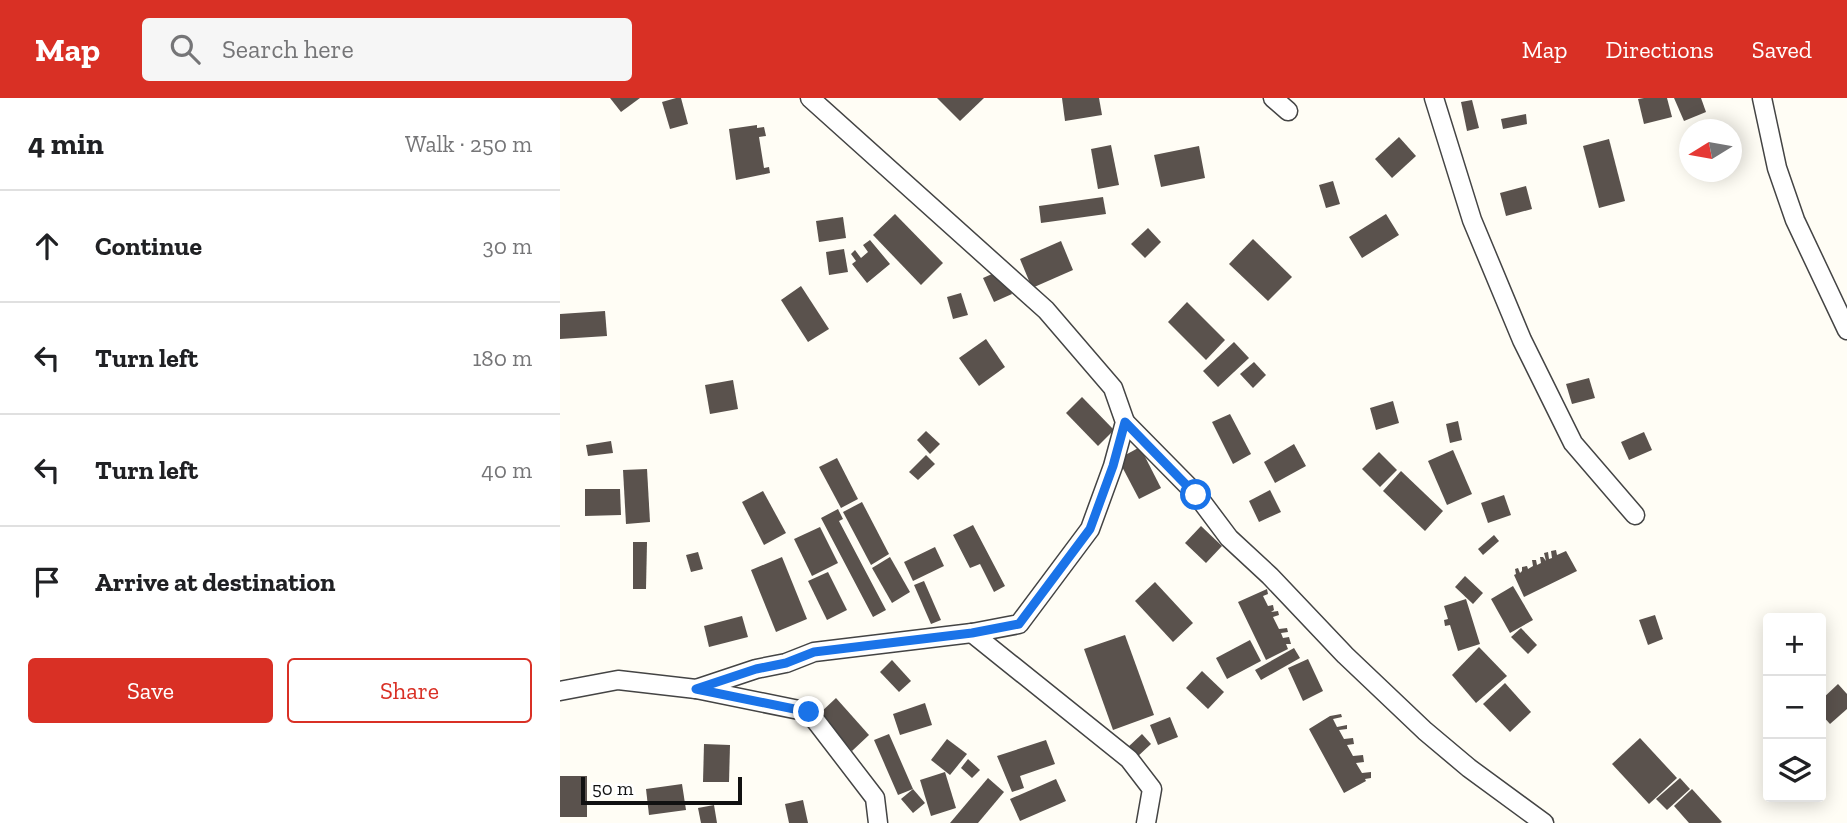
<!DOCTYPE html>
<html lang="en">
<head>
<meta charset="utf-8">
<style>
  body { margin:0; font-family:"Zilla Slab",serif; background:#f6f6f6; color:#202124 }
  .controls { position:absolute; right:21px; bottom:21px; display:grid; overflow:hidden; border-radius:7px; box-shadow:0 4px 18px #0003 }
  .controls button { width:63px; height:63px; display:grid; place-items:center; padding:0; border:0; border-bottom:2px solid #e0e0e0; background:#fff; color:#202124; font:35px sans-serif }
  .compass { position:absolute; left:1119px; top:21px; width:63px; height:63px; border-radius:50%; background:#fff; box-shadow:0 4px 18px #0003; rotate:259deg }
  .scale { position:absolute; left:21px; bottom:18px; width:161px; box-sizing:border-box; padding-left:7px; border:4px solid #111; border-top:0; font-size:19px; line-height:24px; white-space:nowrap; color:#111; -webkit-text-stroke:5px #fff; paint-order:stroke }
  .stop { position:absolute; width:21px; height:21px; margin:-16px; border:5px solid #1a73e8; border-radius:50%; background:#fff }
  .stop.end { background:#1a73e8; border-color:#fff; box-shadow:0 2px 7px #0008 }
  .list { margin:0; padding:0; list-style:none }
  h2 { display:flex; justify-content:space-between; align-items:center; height:91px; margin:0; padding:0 28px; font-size:30px }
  h2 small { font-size:23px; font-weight:400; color:#757577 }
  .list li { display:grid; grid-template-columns:46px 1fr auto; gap:21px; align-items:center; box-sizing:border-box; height:112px; padding:0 28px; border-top:2px solid #e0e0e0 }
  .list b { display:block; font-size:26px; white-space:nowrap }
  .list em { font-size:23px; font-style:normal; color:#757577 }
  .actions { display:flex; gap:14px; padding:21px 28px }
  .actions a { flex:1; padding:16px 0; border:2px solid #d93025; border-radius:7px; text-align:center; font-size:24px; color:#d93025 }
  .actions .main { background:#d93025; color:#fff }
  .icon { flex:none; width:38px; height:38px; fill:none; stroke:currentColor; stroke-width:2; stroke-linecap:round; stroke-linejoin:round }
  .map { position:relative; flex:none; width:1287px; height:725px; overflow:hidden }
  header { display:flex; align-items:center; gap:42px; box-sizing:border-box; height:98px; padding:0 35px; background:#d93025; color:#fff }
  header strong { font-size:33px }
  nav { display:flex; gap:38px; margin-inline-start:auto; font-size:24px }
  .search { width:490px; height:63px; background:#f6f6f6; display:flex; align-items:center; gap:18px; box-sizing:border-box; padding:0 24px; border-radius:7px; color:#757577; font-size:26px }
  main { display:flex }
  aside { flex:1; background:#fff }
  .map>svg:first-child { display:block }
</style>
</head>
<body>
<header>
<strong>Map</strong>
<div class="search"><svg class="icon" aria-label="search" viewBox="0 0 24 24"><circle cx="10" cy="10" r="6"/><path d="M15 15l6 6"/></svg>Search here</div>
<nav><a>Map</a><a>Directions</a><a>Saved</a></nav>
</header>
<main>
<aside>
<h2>4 min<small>Walk · 250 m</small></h2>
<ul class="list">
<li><svg class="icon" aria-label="ahead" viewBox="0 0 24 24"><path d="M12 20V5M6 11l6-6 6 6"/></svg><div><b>Continue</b></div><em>30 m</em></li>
<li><svg class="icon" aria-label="left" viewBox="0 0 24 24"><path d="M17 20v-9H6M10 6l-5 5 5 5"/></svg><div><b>Turn left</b></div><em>180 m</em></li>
<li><svg class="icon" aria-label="left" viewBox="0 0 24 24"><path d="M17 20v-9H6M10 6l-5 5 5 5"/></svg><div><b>Turn left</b></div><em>40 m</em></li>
<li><svg class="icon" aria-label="arrive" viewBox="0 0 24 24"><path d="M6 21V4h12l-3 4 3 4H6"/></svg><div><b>Arrive at destination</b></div></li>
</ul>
<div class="actions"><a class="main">Save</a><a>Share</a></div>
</aside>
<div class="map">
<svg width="1287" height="725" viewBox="0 0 1287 725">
  <rect width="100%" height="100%" fill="#fffdf5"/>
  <g fill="#5a524d">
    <path d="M50 0H80L61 14Z"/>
    <path d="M116 0H121L128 26 110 31 102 4Z"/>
    <path d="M377 0H424L400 23Z"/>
    <path d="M502 0H539L542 17 505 23Z"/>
    <path d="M1084 0H1107L1112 19 1084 26 1078 1Z"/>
    <path d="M1114 0H1141L1146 14 1124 23Z"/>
    <path d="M912 2 919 30 907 33 901 4Z"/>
    <path d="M966 16 967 26 943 31 941 21Z"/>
    <path d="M197 27V30L204 29 206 38 199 39 204 70 209 69 210 75 176 82 169 31Z"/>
    <path d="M839 39 856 58 832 80 815 61Z"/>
    <path d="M1049 41 1065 103 1039 110 1023 48Z"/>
    <path d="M551 47 559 87 538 91 531 51Z"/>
    <path d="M639 48 645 80 601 89 594 57Z"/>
    <path d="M773 83 780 106 766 110 759 87Z"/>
    <path d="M966 88 972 111 946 118 940 95Z"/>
    <path d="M543 99 546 116 481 125 479 108Z"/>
    <path d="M335 116 383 165 361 187 313 137Z"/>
    <path d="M826 116 839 137 802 160 789 139Z"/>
    <path d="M283 119 286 140 259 144 256 123Z"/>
    <path d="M588 130 601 144 585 160 571 146Z"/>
    <path d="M693 141 732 179 708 203 669 166Z"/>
    <path d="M310 142 330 166 307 185 292 166 296 163 291 156 295 152 301 160 308 154 303 147Z"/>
    <path d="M501 143 513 172 472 190 460 161Z"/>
    <path d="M284 151 288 174 269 177 266 154Z"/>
    <path d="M441 172 452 196 434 204 423 180Z"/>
    <path d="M241 188 269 231 248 244 221 202Z"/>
    <path d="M401 195 408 217 393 221 387 199Z"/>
    <path d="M627 204 665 242 646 262 608 224Z"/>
    <path d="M45 213 47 238 0 241V216Z"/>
    <path d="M426 241 445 269 419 288 399 260Z"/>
    <path d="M674 244 689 260 658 289 643 273Z"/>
    <path d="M694 264 706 277 693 290 680 276Z"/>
    <path d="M1029 280 1035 300 1012 306 1006 286Z"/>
    <path d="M173 282 178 311 150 316 145 287Z"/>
    <path d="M522 299 554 332 538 348 506 315Z"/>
    <path d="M833 303 839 325 816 332 810 310Z"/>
    <path d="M670 316 691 356 673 366 652 324Z"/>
    <path d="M898 323 902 342 890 345 886 326Z"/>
    <path d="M366 333 380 346 370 356 357 342Z"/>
    <path d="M1084 334 1092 352 1069 362 1061 344Z"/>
    <path d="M51 343 53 355 28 358 26 347Z"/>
    <path d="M734 346 746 368 715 385 704 364Z"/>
    <path d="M580 349 601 390 579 401 558 361Z"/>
    <path d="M893 352 912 396 887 407 868 363Z"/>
    <path d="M819 354 837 372 820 389 802 371Z"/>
    <path d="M366 357 375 366 358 382 349 374Z"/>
    <path d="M277 360 298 401 281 410 259 369Z"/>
    <path d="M87 371 90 424 66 426 63 372Z"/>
    <path d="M841 373 883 413 865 433 823 393Z"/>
    <path d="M25 391H60L61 417 25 418Z"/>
    <path d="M710 392 721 414 699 424 689 403Z"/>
    <path d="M203 393 226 435 204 447 182 404Z"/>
    <path d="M944 397 951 417 928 425 921 405Z"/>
    <path d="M302 404 329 456 311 467 283 414Z"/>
    <path d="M278 411 283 421 279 423 326 512 313 519 261 420Z"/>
    <path d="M413 427 445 488 434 494 420 466 410 470 393 437Z"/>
    <path d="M641 428 662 448 646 465 625 445Z"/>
    <path d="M260 429 278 465 252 478 234 441Z"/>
    <path d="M934 437 939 443 923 457 918 451Z"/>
    <path d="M73 444H87L86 491H73Z"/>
    <path d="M375 449 384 468 353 483 344 464Z"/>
    <path d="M996 452 997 457 1006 453 1017 473 964 499 954 477 956 476 955 471 958 470 960 475 962 473V469L967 468 968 471 973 468 972 462H976L977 467 981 465 980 459H983L986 463 984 455 988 454 989 461 992 460 991 453Z"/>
    <path d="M138 454 143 471 131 474 126 457Z"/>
    <path d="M222 459 247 521 216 534 191 472Z"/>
    <path d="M330 459 350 494 332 505 312 470Z"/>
    <path d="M268 474 287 512 267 522 248 483Z"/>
    <path d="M905 478 923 495 913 506 895 489Z"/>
    <path d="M364 483 381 522 371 526 354 487Z"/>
    <path d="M595 484 633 525 613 544 575 503Z"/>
    <path d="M953 488 973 522 950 535 931 501Z"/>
    <path d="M707 491 708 496 703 498 708 508 713 507 714 512 711 514 718 513 719 517 713 519 719 531 727 530 728 534 721 535 723 540 729 539 731 546H726L728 551 706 562 678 504Z"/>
    <path d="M906 501 920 546 898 553 890 527 885 528 884 522 888 521 884 508Z"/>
    <path d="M1095 517 1103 541 1088 547 1079 522Z"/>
    <path d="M182 518 188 539 149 549 144 528Z"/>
    <path d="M961 530 977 547 968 556 951 539Z"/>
    <path d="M565 537 594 617 553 632 524 551Z"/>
    <path d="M690 542 701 563 667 581 656 560Z"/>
    <path d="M919 549 947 578 916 605 892 577Z"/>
    <path d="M734 550 740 560 701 582 695 572Z"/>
    <path d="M748 561 763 593 743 603 728 570Z"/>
    <path d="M332 562 351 583 339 594 320 574Z"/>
    <path d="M642 573 664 594 648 611 626 590Z"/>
    <path d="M945 585 971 614 950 634 923 606Z"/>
    <path d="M1278 586 1287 596V611L1270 626 1261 616V602Z"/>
    <path d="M276 600 309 637 292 653 259 616Z"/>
    <path d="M365 605 372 627 340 637 333 616Z"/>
    <path d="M781 616 782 619 773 621 777 629 787 627V631L779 632 784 641 793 640 794 646 787 647 793 658 803 657 804 664 796 665 802 675 811 674V680L805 681 806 683 784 695 749 631 770 618Z"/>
    <path d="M610 619 618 639 598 647 590 627Z"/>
    <path d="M329 636 353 691 338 697 314 642Z"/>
    <path d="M582 636 591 646 576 660 567 650Z"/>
    <path d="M1080 640 1117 680 1089 706 1052 666Z"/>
    <path d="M387 641 407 656 390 677 371 662Z"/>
    <path d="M486 642 495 666 460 678 464 690 452 694 437 658Z"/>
    <path d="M144 646 170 647 169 684H143Z"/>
    <path d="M408 661 420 672 412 680 401 670Z"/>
    <path d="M385 674 396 710 371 718 360 682Z"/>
    <rect x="0" y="678" width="27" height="41"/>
    <path d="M428 680 444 694 418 725H390Z"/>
    <path d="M1120 680 1130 691 1107 712 1096 701Z"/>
    <path d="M496 681 506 703 460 723 450 701Z"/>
    <path d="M122 686 126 712 89 717 86 691Z"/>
    <path d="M353 691 365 705 353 715 341 701Z"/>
    <path d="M1132 691 1162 724 1160 725H1129L1114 708Z"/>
    <path d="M243 702 248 725H229L225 706Z"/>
    <path d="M154 707 157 725H141L138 710Z"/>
  </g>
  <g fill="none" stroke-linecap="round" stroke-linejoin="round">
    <g stroke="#444" stroke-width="21">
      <g id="street">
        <path d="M713 0 728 13"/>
        <path d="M874 0 912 122 962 242 1013 345 1075 417"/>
        <path d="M1202 0 1217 70 1235 122 1287 232"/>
        <path d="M565 324 636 396 669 440 710 478 785 557 865 633 909 670 984 725"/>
        <path d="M412 535 569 661 592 691 586 725"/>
        <path d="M136 591 249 614 315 700 318 725"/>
        <path d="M0 593 58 582 136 591 196 571 226 565 254 554 412 535 459 526 530 431 553 368 565 324 553 290 486 212 250 0"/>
      </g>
    </g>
    <use href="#street" stroke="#fff" stroke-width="18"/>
  </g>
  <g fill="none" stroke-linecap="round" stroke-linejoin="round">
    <path stroke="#1a73e8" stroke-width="9" d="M249 614 136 591 196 571 226 565 254 554 412 535 459 526 530 431 553 368 565 324 636 397"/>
  </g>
</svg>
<div class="controls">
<button>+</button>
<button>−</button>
<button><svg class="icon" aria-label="layers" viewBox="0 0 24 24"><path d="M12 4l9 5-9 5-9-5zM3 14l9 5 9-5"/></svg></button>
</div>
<svg class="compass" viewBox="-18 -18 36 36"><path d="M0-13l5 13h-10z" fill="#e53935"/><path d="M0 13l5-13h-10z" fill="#757577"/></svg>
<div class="scale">50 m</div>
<div class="stop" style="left:636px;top:397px"></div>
<div class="stop end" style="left:249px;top:614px"></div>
</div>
</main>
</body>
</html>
